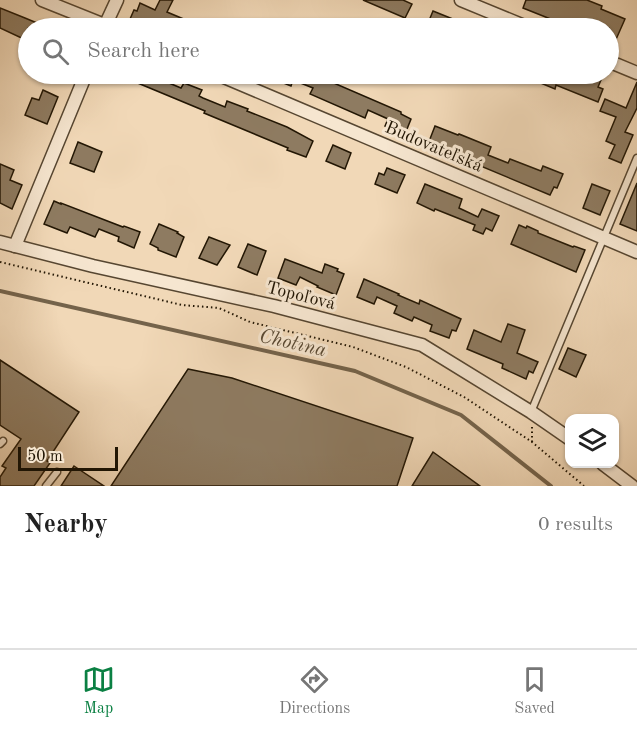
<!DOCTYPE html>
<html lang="en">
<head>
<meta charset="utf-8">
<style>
  body { margin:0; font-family:"Old Standard TT",serif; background:#f6f6f6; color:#222 }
  .controls { position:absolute; right:18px; bottom:18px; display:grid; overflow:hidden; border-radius:12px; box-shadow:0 2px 4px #0004 }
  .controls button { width:54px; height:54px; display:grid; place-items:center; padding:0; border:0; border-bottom:2px solid #e0e0e0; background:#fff; color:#222; font:30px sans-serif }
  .scale { position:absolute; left:18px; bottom:15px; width:100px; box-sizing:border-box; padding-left:6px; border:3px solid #221604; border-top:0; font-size:16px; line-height:21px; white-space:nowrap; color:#221604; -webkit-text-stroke:4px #f6e6d0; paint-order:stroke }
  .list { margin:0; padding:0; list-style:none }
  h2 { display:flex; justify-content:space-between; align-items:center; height:78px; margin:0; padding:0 24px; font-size:26px }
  h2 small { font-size:20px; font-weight:400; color:#767676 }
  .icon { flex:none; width:33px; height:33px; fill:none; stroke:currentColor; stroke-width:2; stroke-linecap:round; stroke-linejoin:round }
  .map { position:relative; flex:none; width:637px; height:486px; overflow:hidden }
  .search { position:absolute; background:#fff; box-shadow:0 2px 4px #0004; left:18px; right:18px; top:18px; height:66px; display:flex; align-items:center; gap:15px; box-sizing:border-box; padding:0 21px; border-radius:33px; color:#767676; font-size:22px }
  .sheet { height:162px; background:#fff }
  nav { display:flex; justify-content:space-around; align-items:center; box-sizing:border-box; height:84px; border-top:2px solid #e0e0e0; background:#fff; font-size:16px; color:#767676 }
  nav a { display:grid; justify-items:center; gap:3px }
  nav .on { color:#0b8043 }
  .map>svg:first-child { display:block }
</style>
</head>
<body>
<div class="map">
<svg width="637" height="486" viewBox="0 0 637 486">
  <rect width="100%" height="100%" fill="#f1d8b7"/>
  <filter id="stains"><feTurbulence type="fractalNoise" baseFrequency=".00333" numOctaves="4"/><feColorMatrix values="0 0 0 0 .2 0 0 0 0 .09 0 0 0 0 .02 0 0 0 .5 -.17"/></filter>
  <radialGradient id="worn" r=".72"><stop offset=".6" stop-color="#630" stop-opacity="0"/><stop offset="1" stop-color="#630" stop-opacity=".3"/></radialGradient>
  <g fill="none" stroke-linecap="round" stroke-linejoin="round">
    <path stroke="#74634b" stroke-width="4" d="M0 291 355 371 461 415 551 486"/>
  </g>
  <g fill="#8e7b61" stroke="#221604" stroke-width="1.5">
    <path d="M160 0H173L167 12 205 28H152L130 19 134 10 137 11 140 3 155 10Z"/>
    <path d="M363 0H403L412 4 405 18Z"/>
    <path d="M526 0H587L602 6 601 9 625 19 610 53H609V28H573L523 8Z"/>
    <path d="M0 8 25 18 49 28H28V41L0 28Z"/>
    <path d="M433 11 475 28H426Z"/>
    <path d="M116 74H165L162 80 181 88 184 83 202 90 199 96 203 98 225 107 227 101 248 109 247 111 287 127 313 141 306 157 287 150 288 148 204 113 205 111Z"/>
    <path d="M261 74H313L401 112V114L411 119 405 134 385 126 388 119 368 110 365 118 310 94 313 88 293 80 291 86Z"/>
    <path d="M519 74H585L601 80 598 87 603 89 598 102 556 85 555 89Z"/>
    <path d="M637 82V108L625 132 633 135 621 163 609 158 615 145 606 141 616 117 600 111 605 99 626 108Z"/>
    <path d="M43 90 58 97 47 124 25 115 32 98 39 100Z"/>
    <path d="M435 126 458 135 459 134 491 147 488 155 508 163 510 159 541 171 543 166 563 174 557 188 554 187 550 195 428 144Z"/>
    <path d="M78 142 102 152 94 172 70 163Z"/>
    <path d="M333 145 351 153 345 169 326 161Z"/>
    <path d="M0 164 14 170 10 180 22 185 12 209 0 203Z"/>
    <path d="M387 168 405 175 397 193 375 184 379 173 384 175Z"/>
    <path d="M637 183V231L620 224Z"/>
    <path d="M425 184 462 199 459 208 478 217 482 209 499 216 492 231 486 228 483 234 473 230 475 225 435 209 434 211 417 203Z"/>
    <path d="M592 184 610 191 600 215 583 208Z"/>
    <path d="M54 201 61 204V203L123 227 124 226 140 232 134 248 118 241 119 237 99 229 95 237 70 227 67 233 44 224Z"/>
    <path d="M159 224 178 232 177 233 184 237 176 257 158 250V248L150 244Z"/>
    <path d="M519 225 526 228 527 226 538 231V233L573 247 574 246 585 250 576 272 511 244Z"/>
    <path d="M209 237 230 245 217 265 199 258Z"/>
    <path d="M248 244 266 251 257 275 238 267Z"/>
    <path d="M285 259 322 273 325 264 338 269 337 271 344 274 336 295 317 287 318 286 300 277 296 285 278 278Z"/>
    <path d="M364 279 399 294 398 295 419 304 420 300 461 319 456 331 452 330 449 338 430 331 432 325 414 317 412 321 394 313 397 306 377 297 374 304 357 297Z"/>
    <path d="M508 324 525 330 517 353 538 362 533 373 529 371 526 379 502 368 503 364 467 349 474 330 501 342Z"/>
    <path d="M568 348 586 355 576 377 559 369Z"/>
    <path d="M0 360 79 412 47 461 50 463 34 486H0V477L6 468 2 466 21 439 0 425Z"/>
    <path d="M188 369 232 378 413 438 397 486H111Z"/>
    <path d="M433 452 480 486H412Z"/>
    <path d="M74 466 104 486H61Z"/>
  </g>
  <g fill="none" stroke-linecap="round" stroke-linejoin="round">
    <g stroke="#564631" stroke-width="9">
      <g id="lane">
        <path d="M531 412 637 158"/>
        <path d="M0 444 3 441"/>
        <path d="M46 486 57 472"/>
      </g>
    </g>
    <g stroke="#564631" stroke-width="15">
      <g id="street">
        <path d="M42 0 112 28"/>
        <path d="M461 0 529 28"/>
        <path d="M104 28 117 0"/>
        <path d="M608 61 637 73"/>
        <path d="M217 74 637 252"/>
        <path d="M0 242 93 266 274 306 422 345 531 412 570 439"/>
        <path d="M15 246 86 74"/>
        <path d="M603 464 632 486"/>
      </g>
    </g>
    <g stroke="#221604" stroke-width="2" stroke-dasharray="1.5 3" stroke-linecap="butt">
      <path d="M0 262 182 305 219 308 250 322 353 347 406 367 464 397 532 442 584 486"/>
      <path d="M532 427V442"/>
    </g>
    <use href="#lane" stroke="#f6e6d0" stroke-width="6"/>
    <use href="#street" stroke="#f6e6d0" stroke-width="12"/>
  </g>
  <g text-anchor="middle" stroke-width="6" stroke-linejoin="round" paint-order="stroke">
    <g font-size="18" fill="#221604" stroke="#f6e6d0">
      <text transform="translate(434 146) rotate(23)" y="6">Budovateľská</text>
      <text transform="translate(301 295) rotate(14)" y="6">Topoľová</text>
    </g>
    <g font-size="20" font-style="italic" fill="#594933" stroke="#f6e6d0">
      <text transform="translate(293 342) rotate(13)" y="7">Chotina</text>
    </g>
  </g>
  <rect width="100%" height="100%" filter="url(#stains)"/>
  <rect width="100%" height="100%" fill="url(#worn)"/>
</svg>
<div class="controls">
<button><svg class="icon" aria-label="layers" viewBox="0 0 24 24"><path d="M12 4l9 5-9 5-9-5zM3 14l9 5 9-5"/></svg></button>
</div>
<div class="scale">50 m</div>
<div class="search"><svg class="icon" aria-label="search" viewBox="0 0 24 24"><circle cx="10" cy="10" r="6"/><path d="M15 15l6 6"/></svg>Search here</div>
</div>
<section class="sheet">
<h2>Nearby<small>0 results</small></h2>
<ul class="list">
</ul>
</section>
<nav>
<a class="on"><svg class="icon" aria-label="map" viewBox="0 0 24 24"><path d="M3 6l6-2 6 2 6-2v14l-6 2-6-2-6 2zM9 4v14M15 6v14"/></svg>Map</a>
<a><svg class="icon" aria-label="directions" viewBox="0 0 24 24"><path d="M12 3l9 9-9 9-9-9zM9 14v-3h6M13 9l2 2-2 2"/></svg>Directions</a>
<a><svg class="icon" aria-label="saved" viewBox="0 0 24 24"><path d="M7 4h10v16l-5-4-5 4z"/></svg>Saved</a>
</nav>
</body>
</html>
